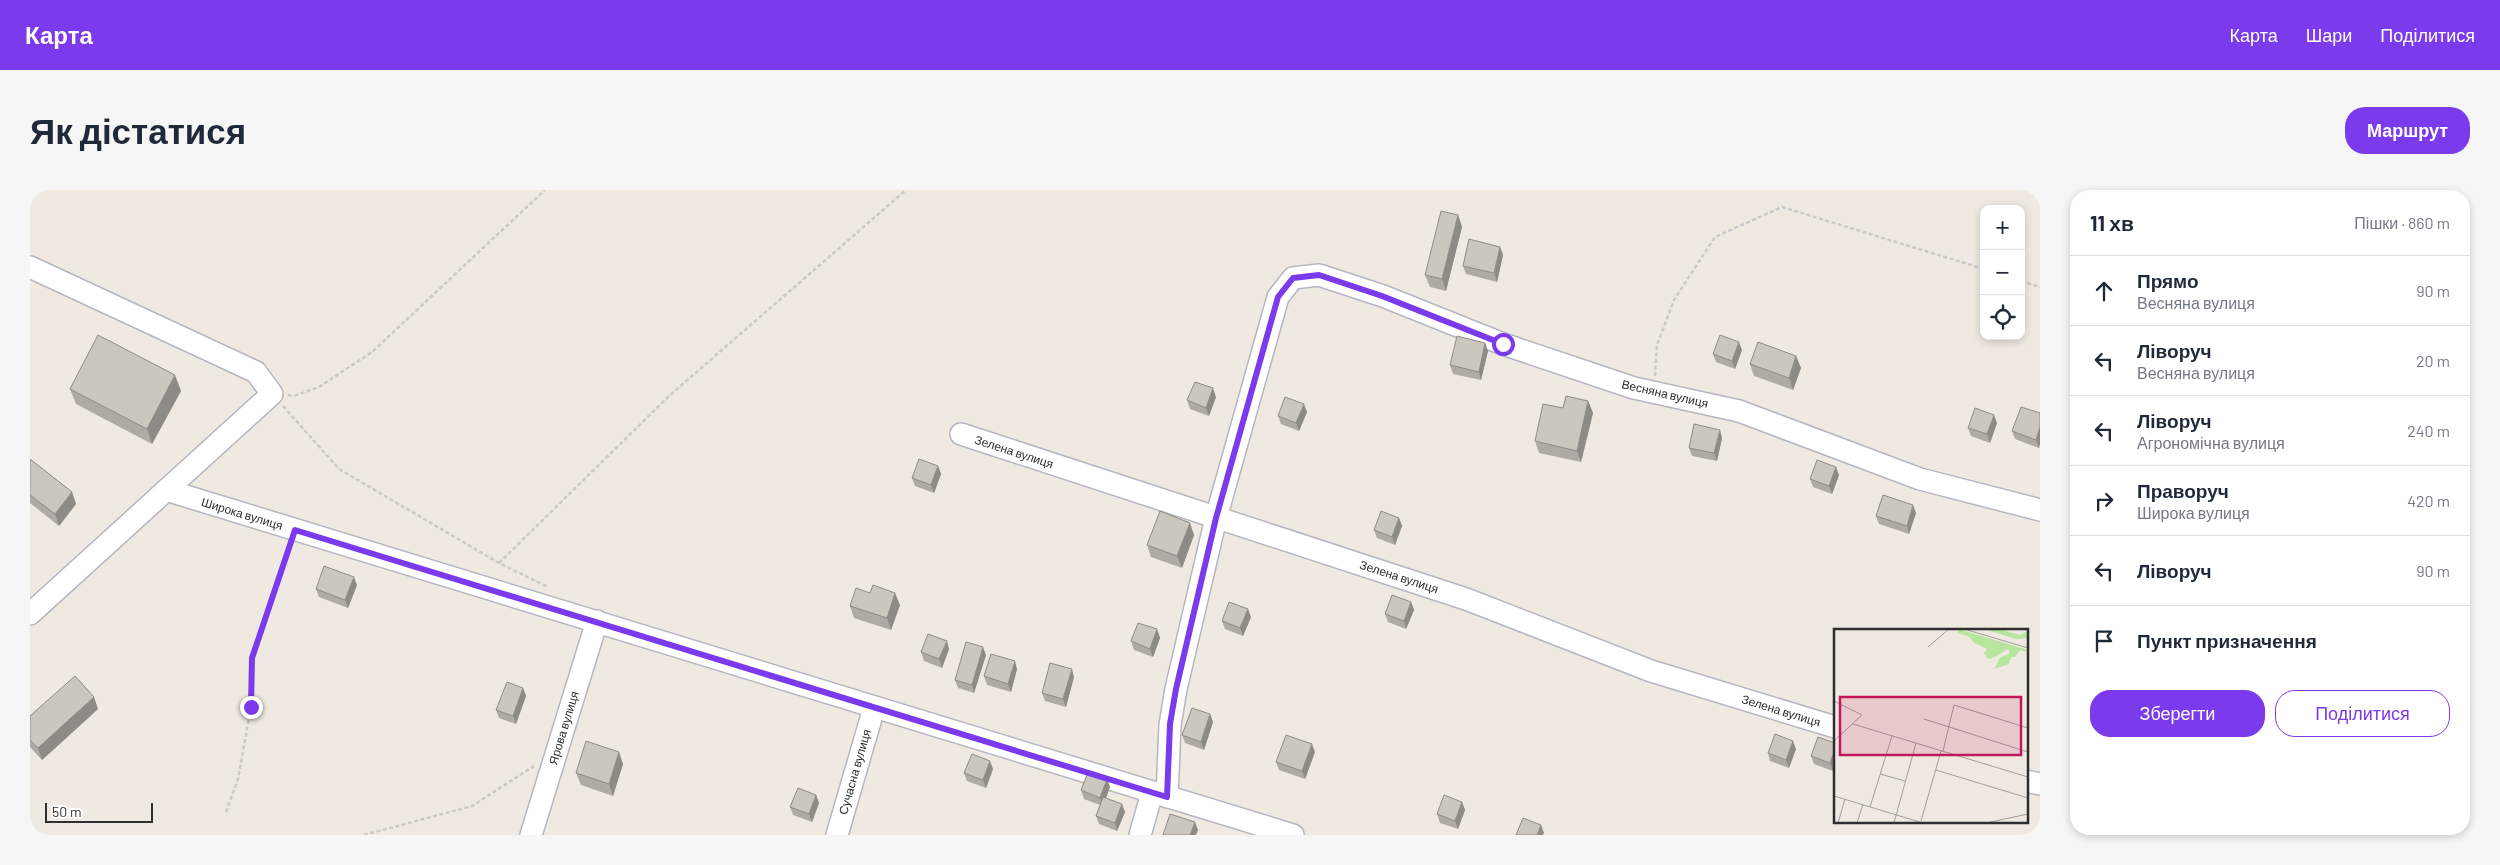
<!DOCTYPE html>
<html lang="uk">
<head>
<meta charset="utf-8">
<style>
  body { margin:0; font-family:Barlow,sans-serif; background:#f6f6f7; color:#1f2937 }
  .controls { position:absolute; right:15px; top:15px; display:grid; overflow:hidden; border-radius:10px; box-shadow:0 2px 8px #0003 }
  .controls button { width:45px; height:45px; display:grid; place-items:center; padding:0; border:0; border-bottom:1px solid #e0e1e3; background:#fff; color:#1f2937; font:25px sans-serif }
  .scale { position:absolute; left:15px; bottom:12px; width:108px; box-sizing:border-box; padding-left:5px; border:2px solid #2e2e2e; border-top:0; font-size:14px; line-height:18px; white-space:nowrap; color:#2e2e2e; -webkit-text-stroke:4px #fff; paint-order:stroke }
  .stop { position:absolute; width:15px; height:15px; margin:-11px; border:4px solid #7c3aed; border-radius:50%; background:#fff }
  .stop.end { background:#7c3aed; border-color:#fff; box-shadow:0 1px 5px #0008 }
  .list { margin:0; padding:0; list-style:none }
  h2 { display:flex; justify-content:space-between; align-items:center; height:65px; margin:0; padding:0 20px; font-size:21px }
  h2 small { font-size:16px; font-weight:400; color:#747a83 }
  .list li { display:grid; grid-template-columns:32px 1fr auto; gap:15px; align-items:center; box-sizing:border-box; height:70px; padding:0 20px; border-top:1px solid #e0e1e3 }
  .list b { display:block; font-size:19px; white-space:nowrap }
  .list p { margin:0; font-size:16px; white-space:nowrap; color:#747a83 }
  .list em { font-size:16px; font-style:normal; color:#747a83 }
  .actions { display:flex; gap:10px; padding:15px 20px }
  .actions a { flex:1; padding:11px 0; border:1px solid #7c3aed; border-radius:20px; text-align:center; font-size:18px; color:#7c3aed }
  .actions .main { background:#7c3aed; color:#fff }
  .icon { flex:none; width:28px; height:28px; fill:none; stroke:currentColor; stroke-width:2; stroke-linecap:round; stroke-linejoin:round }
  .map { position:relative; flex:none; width:2010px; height:645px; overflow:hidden; border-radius:20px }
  header { display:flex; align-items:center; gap:30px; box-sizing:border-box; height:70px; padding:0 25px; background:#7c3aed; color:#fff }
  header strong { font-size:24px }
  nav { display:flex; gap:28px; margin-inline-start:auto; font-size:18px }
  .intro { display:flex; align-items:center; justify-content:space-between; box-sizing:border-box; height:120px; padding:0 30px }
  h1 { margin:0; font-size:35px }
  .button { padding:12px 22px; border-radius:20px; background:#7c3aed; color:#fff; font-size:18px; font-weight:700 }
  main { display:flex; gap:30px; padding:0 30px }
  aside { flex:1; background:#fff; border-radius:20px; box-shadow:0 2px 8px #0003 }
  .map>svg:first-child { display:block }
</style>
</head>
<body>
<header>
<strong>Карта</strong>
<nav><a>Карта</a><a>Шари</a><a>Поділитися</a></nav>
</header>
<div class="intro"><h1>Як дістатися</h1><a class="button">Маршрут</a></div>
<main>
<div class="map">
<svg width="2010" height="645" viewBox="0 0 2010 645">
  <rect width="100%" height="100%" fill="#efe9e1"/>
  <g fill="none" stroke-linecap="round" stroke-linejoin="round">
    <g stroke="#b4b7c1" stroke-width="24">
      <g id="minor">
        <path d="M0 77 226 182 242 204 0 424"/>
        <path d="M931 244 1436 409 1621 481 1805 537"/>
        <path d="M136 300 1263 645"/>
        <path d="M1996 591 2010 594"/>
        <path d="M1137 607 1140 535 1146 499 1186 328 1248 107 1263 88 1289 85 1353 106 1473 154 1604 198 1709 221 1890 289 2010 320"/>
        <path d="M501 645 567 431"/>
        <path d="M807 645 844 518"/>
        <path d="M1110 645 1122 603"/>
      </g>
    </g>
    <g stroke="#c9c9c9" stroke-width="2.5" stroke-dasharray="4 2.5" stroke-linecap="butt">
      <path d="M1991 91 2010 97"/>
      <path d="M1625 186 1627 155 1644 110 1685 47 1752 17 1954 79"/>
      <path d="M258 205 264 206 289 197 342 162 515 0"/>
      <path d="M253 216 309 279 469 373 518 397"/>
      <path d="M469 373 639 206 876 0"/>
      <path d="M196 622 208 589 221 517 222 467 260 355"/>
      <path d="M334 645 442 616 504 576"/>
    </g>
    <use href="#minor" stroke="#fff" stroke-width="21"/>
  </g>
  <g fill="#afaba4">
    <path d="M1428 25 1432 37 1416 101 1400 97 1395 85Z"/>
    <path d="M1470 57 1473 65 1467 92 1436 84 1433 76Z"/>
    <path d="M1455 153 1458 161 1451 190 1423 184 1420 175Z"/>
    <path d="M1712 160 1705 179 1686 172 1683 164Z"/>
    <path d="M1766 166 1771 178 1763 200 1724 186 1720 174Z"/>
    <path d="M40 199 151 201 122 254 46 214Z"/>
    <path d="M1186 207 1179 226 1160 219 1157 210Z"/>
    <path d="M1558 211 1563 223 1551 272 1509 263 1505 251 1533 218Z"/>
    <path d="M1277 222 1269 241 1251 234 1248 226Z"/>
    <path d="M2010 223 2009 258 1985 249 1982 241Z"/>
    <path d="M1967 233 1960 253 1941 246 1938 238Z"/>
    <path d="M1692 248 1687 271 1662 266 1659 258Z"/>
    <path d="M0 269 42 302 46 314 29 336 0 313Z"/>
    <path d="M908 276 911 284 904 303 885 296 882 288Z"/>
    <path d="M1809 285 1802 304 1783 297 1780 289Z"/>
    <path d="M1886 323 1879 344 1849 334 1846 326Z"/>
    <path d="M1369 328 1372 336 1365 355 1347 348 1344 340Z"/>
    <path d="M1164 345 1152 378 1121 367 1117 355Z"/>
    <path d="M327 395 318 418 289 407 286 399Z"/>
    <path d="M840 403 870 415 861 440 824 428 820 416Z"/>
    <path d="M1381 412 1384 420 1376 439 1358 432 1355 424Z"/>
    <path d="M1221 427 1213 446 1195 439 1192 431Z"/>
    <path d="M1127 439 1130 448 1123 467 1104 460 1101 451Z"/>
    <path d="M919 459 912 478 894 471 891 462Z"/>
    <path d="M956 465 944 503 928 498 925 490Z"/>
    <path d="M987 479 981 502 957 495 954 486Z"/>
    <path d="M1044 487 1036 517 1015 511 1012 503Z"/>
    <path d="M493 498 496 506 486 534 469 528 466 520Z"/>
    <path d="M68 519 12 570 0 557V526Z"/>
    <path d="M1180 524 1183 532 1174 560 1155 553 1152 545Z"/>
    <path d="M1805 553V575L1803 581 1784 574 1781 566Z"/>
    <path d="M1766 559 1759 578 1740 571 1738 563Z"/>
    <path d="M1285 562 1275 589 1249 580 1246 572Z"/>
    <path d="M593 574 583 606 551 595 546 583Z"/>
    <path d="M963 579 956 598 937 591 934 583Z"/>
    <path d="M1077 589 1080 597 1076 608 1095 622 1087 641 1069 634 1066 626 1070 615 1054 609 1051 600Z"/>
    <path d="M786 605 789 613 782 632 763 625 760 617Z"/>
    <path d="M1432 612 1435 620 1428 639 1410 633 1407 624Z"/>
  </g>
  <g fill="#8e8b86">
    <path d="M1428 25 1432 37 1416 101 1412 89Z"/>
    <path d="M1470 57 1473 65 1467 92 1464 83Z"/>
    <path d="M1709 152 1712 160 1705 179 1702 171Z"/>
    <path d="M1455 153 1458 161 1451 190 1449 182Z"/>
    <path d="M1766 166 1771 178 1763 200 1759 188Z"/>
    <path d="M145 185 151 201 122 254 117 239Z"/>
    <path d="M1183 198 1186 207 1179 226 1176 218Z"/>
    <path d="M1558 211 1563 223 1551 272 1547 261Z"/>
    <path d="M1274 214 1277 222 1269 241 1266 233Z"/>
    <path d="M1964 225 1967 233 1960 253 1957 244Z"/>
    <path d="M2010 237V254L2009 258 2006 250Z"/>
    <path d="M1690 240 1692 248 1687 271 1684 263Z"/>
    <path d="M908 276 911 284 904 303 901 295Z"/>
    <path d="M1806 277 1809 285 1802 304 1799 296Z"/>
    <path d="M42 302 46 314 29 336 25 324Z"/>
    <path d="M1883 315 1886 323 1879 344 1877 336Z"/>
    <path d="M1369 328 1372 336 1365 355 1362 347Z"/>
    <path d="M1160 333 1164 345 1152 378 1147 366Z"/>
    <path d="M324 387 327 395 318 418 315 410Z"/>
    <path d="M865 403 870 415 861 440 857 428Z"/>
    <path d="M1381 412 1384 420 1376 439 1374 431Z"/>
    <path d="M1218 419 1221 427 1213 446 1210 438Z"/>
    <path d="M1127 439 1130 448 1123 467 1120 459Z"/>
    <path d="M917 451 919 459 912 478 909 469Z"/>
    <path d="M953 457 956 465 944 503 942 495Z"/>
    <path d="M985 471 987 479 981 502 978 494Z"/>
    <path d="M1042 479 1044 487 1036 517 1033 509Z"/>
    <path d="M493 498 496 506 486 534 483 526Z"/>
    <path d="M64 507 68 519 12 570 8 558Z"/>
    <path d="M1180 524 1183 532 1174 560 1171 552Z"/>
    <path d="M1763 551 1766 559 1759 578 1756 570Z"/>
    <path d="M1282 554 1285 562 1275 589 1272 581Z"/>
    <path d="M1805 559V575L1803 581 1800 573Z"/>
    <path d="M589 562 593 574 583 606 579 594Z"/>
    <path d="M960 571 963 579 956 598 953 590Z"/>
    <path d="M1077 589 1080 597 1073 616 1070 608Z"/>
    <path d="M786 605 789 613 782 632 779 624Z"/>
    <path d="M1432 612 1435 620 1428 639 1425 631Z"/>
    <path d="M1092 614 1095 622 1087 641 1085 633Z"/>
    <path d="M1165 632 1168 640 1166 645H1160Z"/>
    <path d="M1511 635 1514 643 1513 645H1507Z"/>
  </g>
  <g fill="#cbc7bf" stroke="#8e8b86">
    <path d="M1411 21 1428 25 1412 89 1395 85Z"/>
    <path d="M1439 49 1470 57 1464 83 1433 76Z"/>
    <path d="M68 145 145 185 117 239 40 199Z"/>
    <path d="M1690 145 1709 152 1702 171 1683 164Z"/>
    <path d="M1427 146 1455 153 1449 182 1420 175Z"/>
    <path d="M1728 152 1766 166 1759 188 1720 174Z"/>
    <path d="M1165 192 1183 198 1176 218 1157 210Z"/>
    <path d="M1536 206 1558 211 1547 261 1505 251 1513 214 1533 218Z"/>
    <path d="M1255 207 1274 214 1266 233 1248 226Z"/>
    <path d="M1991 217 2010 223V237L2006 250 1982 241Z"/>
    <path d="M1945 218 1964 225 1957 244 1938 238Z"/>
    <path d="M1664 234 1690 240 1684 263 1659 258Z"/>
    <path d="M0 269 42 302 25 324 0 305Z"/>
    <path d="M889 269 908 276 901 295 882 288Z"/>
    <path d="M1787 270 1806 277 1799 296 1780 289Z"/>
    <path d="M1853 305 1883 315 1877 336 1846 326Z"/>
    <path d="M1130 321 1160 333 1147 366 1117 355Z"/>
    <path d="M1351 321 1369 328 1362 347 1344 340Z"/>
    <path d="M294 376 324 387 315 410 286 399Z"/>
    <path d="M843 395 865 403 857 428 820 416 826 398 840 403Z"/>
    <path d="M1362 405 1381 412 1374 431 1355 424Z"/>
    <path d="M1199 412 1218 419 1210 438 1192 431Z"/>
    <path d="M1108 433 1127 439 1120 459 1101 451Z"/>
    <path d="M898 444 917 451 909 469 891 462Z"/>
    <path d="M936 452 953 457 942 495 925 490Z"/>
    <path d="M961 464 985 471 978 494 954 486Z"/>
    <path d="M1020 473 1042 479 1033 509 1012 503Z"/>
    <path d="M45 486 64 507 8 558 0 550V526Z"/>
    <path d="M477 492 493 498 483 526 466 520Z"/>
    <path d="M1162 518 1180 524 1171 552 1152 545Z"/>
    <path d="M1745 544 1763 551 1756 570 1738 563Z"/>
    <path d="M1256 545 1282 554 1272 581 1246 572Z"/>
    <path d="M1788 547 1805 553V559L1800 573 1781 566Z"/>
    <path d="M556 551 589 562 579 594 546 583Z"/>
    <path d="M942 564 960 571 953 590 934 583Z"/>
    <path d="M1058 582 1077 589 1070 608 1051 600Z"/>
    <path d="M768 598 786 605 779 624 760 617Z"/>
    <path d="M1414 605 1432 612 1425 631 1407 624Z"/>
    <path d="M1073 607 1092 614 1085 633 1066 626Z"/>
    <path d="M1140 624 1165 632 1160 645H1133Z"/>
    <path d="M1493 628 1511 635 1507 645H1486Z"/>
  </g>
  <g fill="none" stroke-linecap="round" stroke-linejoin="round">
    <path stroke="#7c3aed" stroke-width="6" d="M221 517 222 468 265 340 1137 607 1140 534 1146 499 1186 328 1248 107 1263 88 1289 85 1352 106 1473 154"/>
  </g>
  <g text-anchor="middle" stroke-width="4" stroke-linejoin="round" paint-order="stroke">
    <g font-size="12" fill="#2e2e2e" stroke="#fff">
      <text transform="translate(1635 204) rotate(13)" y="4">Весняна вулиця</text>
      <text transform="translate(984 262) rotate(18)" y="4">Зелена вулиця</text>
      <text transform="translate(212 324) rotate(17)" y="4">Широка вулиця</text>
      <text transform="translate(1369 387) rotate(18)" y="4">Зелена вулиця</text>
      <text transform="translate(1751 521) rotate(17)" y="4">Зелена вулиця</text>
      <text transform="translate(534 538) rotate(-73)" y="4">Ярова вулиця</text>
      <text transform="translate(825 582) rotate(-74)" y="4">Сучасна вулиця</text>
    </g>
  </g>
  <g transform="translate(1804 439)">
    <rect width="194" height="194" fill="#efe9e1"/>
    <path d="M124 0 194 21V23L186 21 181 28H177L175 35 160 40 166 29 176 24 174 20 157 30 153 29 150 24 153 20 139 13 136 8 124 4ZM150 0H166L186 6 194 2V9L182 10Z" fill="#b6e59e"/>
    <path fill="none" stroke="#a29e99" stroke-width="1" d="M130 0 194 19M94 18 115 0M0 72 28 86 0 112M90 90 194 123M19 95 194 148M109 122 120 76 194 99M102 141 194 169M46 145 71 152M0 167 89 194M36 178 58 107M87 192 107 122M4 194 11 170M23 194 29 175M60 194 82 114M152 194 194 185"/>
    <path fill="#c2185b" fill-opacity="0.15" stroke="#c2185b" stroke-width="2.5" d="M6 68H187V126H6Z"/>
    <rect width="194" height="194" fill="none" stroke="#2e2e2e" stroke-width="2.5"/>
  </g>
</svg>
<div class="controls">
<button>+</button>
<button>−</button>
<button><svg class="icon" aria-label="locate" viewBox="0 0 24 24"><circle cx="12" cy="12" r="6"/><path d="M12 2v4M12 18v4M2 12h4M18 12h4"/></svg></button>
</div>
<div class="scale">50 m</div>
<div class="stop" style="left:1473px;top:154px"></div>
<div class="stop end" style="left:221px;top:517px"></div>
</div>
<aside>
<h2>11 хв<small>Пішки · 860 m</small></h2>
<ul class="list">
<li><svg class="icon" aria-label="ahead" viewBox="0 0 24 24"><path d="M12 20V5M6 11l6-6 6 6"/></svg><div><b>Прямо</b><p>Весняна вулиця</p></div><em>90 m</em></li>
<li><svg class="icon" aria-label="left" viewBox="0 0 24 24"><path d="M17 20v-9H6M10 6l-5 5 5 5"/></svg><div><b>Ліворуч</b><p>Весняна вулиця</p></div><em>20 m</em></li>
<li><svg class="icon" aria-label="left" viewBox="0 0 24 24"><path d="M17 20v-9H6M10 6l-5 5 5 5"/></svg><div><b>Ліворуч</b><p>Агрономічна вулиця</p></div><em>240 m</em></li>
<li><svg class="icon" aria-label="right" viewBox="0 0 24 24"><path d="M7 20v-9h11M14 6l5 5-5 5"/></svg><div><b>Праворуч</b><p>Широка вулиця</p></div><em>420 m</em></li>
<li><svg class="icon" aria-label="left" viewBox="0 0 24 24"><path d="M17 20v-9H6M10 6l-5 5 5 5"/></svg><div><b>Ліворуч</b></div><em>90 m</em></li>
<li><svg class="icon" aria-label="arrive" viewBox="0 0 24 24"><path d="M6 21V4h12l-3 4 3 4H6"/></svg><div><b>Пункт призначення</b></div></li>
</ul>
<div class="actions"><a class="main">Зберегти</a><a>Поділитися</a></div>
</aside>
</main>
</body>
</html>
